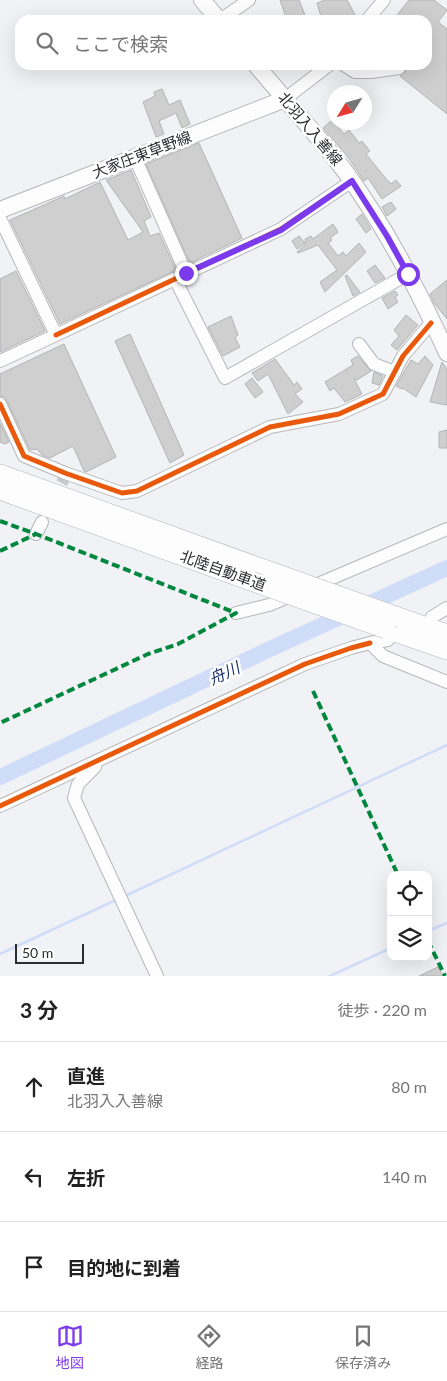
<!DOCTYPE html>
<html lang="ja">
<head>
<meta charset="utf-8">
<style>
  body { margin:0; font-family:Lato,"Noto Sans JP",sans-serif; background:#f2f2f2; color:#222 }
  .controls { position:absolute; right:15px; bottom:15px; display:grid; overflow:hidden; border-radius:10px; box-shadow:0 5px 20px #0002 }
  .controls button { width:45px; height:45px; display:grid; place-items:center; padding:0; border:0; border-bottom:1px solid #e0e0e0; background:#fff; color:#222; font:25px sans-serif }
  .compass { position:absolute; left:327px; top:85px; width:45px; height:45px; border-radius:50%; background:#fff; box-shadow:0 5px 20px #0002; rotate:233deg }
  .scale { position:absolute; left:15px; bottom:12px; width:69px; box-sizing:border-box; padding-left:5px; border:2px solid #2a2c2e; border-top:0; font-size:14px; line-height:18px; white-space:nowrap; color:#2a2c2e; -webkit-text-stroke:4px #fff; paint-order:stroke }
  .stop { position:absolute; width:15px; height:15px; margin:-11px; border:4px solid #7c3aed; border-radius:50%; background:#fff }
  .stop.end { background:#7c3aed; border-color:#fff; box-shadow:0 1px 5px #0008 }
  .list { margin:0; padding:0; list-style:none }
  h2 { display:flex; justify-content:space-between; align-items:center; height:65px; margin:0; padding:0 20px; font-size:21px }
  h2 small { font-size:16px; font-weight:400; color:#767676 }
  .list li { display:grid; grid-template-columns:32px 1fr auto; gap:15px; align-items:center; box-sizing:border-box; height:90px; padding:0 20px; border-top:1px solid #e0e0e0 }
  .list b { display:block; font-size:19px; white-space:nowrap }
  .list p { margin:0; font-size:16px; white-space:nowrap; color:#767676 }
  .list em { font-size:16px; font-style:normal; color:#767676 }
  .icon { flex:none; width:28px; height:28px; fill:none; stroke:currentColor; stroke-width:2; stroke-linecap:round; stroke-linejoin:round }
  .map { position:relative; flex:none; width:447px; height:976px; overflow:hidden }
  .search { position:absolute; background:#fff; box-shadow:0 5px 20px #0002; left:15px; right:15px; top:15px; height:55px; display:flex; align-items:center; gap:12px; box-sizing:border-box; padding:0 18px; border-radius:15px; color:#767676; font-size:19px }
  .sheet { height:335px; background:#fff }
  nav { display:flex; justify-content:space-around; align-items:center; box-sizing:border-box; height:70px; border-top:1px solid #e0e0e0; background:#fff; font-size:14px; color:#767676 }
  nav a { display:grid; justify-items:center; gap:2px }
  nav .on { color:#7c3aed }
  .map>svg:first-child { display:block }
</style>
</head>
<body>
<div class="map">
<svg width="447" height="976" viewBox="0 0 447 976">
  <rect width="100%" height="100%" fill="#f0f2f5"/>
  <g fill="none" stroke-linecap="round" stroke-linejoin="round">
    <g stroke="#d0ddf8" stroke-width="2.5">
      <path d="M125 896 447 745"/>
      <path d="M428 931 447 923"/>
      <path d="M0 954 118 899"/>
      <path d="M330 976 391 948"/>
    </g>
    <path stroke="#d0ddf8" stroke-width="16" d="M0 777 268 650 447 568"/>
  </g>
  <g fill="#cfcfd0" stroke="#b4b4b5">
    <path d="M280 0H299L307 20H287Z"/>
    <path d="M325 0H347L358 20H322L317 3Z"/>
    <path d="M409 0H434L447 10 438 22 447 29V114L400 76 404 74 409 65H427V20H393Z"/>
    <path d="M162 89 169 105 180 100 190 124 182 128 176 113 159 121 164 134 156 137 143 102 155 96 154 92Z"/>
    <path d="M332 120 344 134 349 130 359 143 362 141 370 151 366 154 382 174 391 184 396 180 401 186 382 199 368 178 364 181 348 157 323 128Z"/>
    <path d="M199 143 242 238 190 263 146 164Z"/>
    <path d="M131 170 151 217 144 221 150 236 159 233 176 270 60 324 10 220 64 196 65 199 100 182 128 240 143 232 106 180Z"/>
    <path d="M391 202 396 209 387 216 382 207Z"/>
    <path d="M362 214 371 229 366 233 356 219Z"/>
    <path d="M333 224 338 232 330 238 332 240 328 243 338 256 343 252 346 256 359 243 366 252 325 292 320 282 337 270 318 245 298 253 297 252 306 244 305 239 311 236 313 239Z"/>
    <path d="M299 236 305 243 297 249 292 241Z"/>
    <path d="M375 265 385 278 375 283 367 271Z"/>
    <path d="M16 271 45 331 0 352V279Z"/>
    <path d="M347 275 360 292 353 296 345 276Z"/>
    <path d="M447 280V319L434 303 430 294Z"/>
    <path d="M395 291 398 295 395 297 398 302 388 309 382 298Z"/>
    <path d="M406 315 418 325 397 350 391 345 399 336 394 330Z"/>
    <path d="M231 316 238 335 235 338 240 347 223 356 208 327Z"/>
    <path d="M130 334 184 455 170 463 115 341Z"/>
    <path d="M64 344 116 457 86 472 84 471 73 446 50 458 42 455 37 449 30 450 7 401 4 397 0 396V374Z"/>
    <path d="M358 356 371 371 357 380 354 379 362 394 345 402 334 388 330 391 325 382 353 365 351 360Z"/>
    <path d="M425 356 433 365 416 397 403 388 402 389 396 386 411 360 418 364Z"/>
    <path d="M275 359 294 385 297 382 302 389 295 394 303 402 288 414 268 374 258 381 252 373Z"/>
    <path d="M442 362 447 369V405L430 402Z"/>
    <path d="M374 372 383 376 379 385 372 383Z"/>
    <path d="M252 378 263 392 255 398 245 384Z"/>
    <path d="M0 423 9 442 5 444 0 442Z"/>
    <path d="M447 430V448H439V432Z"/>
    <path d="M438 967 443 976H419Z"/>
  </g>
  <g fill="none" stroke-linecap="round" stroke-linejoin="round">
    <path stroke="#c8cacd" stroke-width="12" stroke-dasharray="12 6" stroke-linecap="butt" d="M53 499 64 479"/>
    <g stroke="#b6b7ba" stroke-width="14">
      <g id="minor">
        <path d="M220 20 249 0"/>
        <path d="M367 20 384 0"/>
        <path d="M344 65 355 72H371L399 68"/>
        <path d="M285 99 329 65"/>
        <path d="M135 158 186 273"/>
        <path d="M0 218 56 335 0 361"/>
        <path d="M175 279 225 378 408 274"/>
        <path d="M56 335 281 229 352 181"/>
        <path d="M359 344 374 364 395 372"/>
        <path d="M0 404 24 456 65 473 122 493 137 491 270 427 339 414 383 394 403 356 431 323"/>
        <path d="M36 534 42 522"/>
        <path d="M311 587 447 529"/>
        <path d="M236 613 269 605 293 595"/>
        <path d="M432 617 447 608"/>
        <path d="M388 640 370 643 383 656 447 682"/>
        <path d="M96 762 95 767 78 784 74 798 157 976"/>
        <path d="M0 806 305 664 351 648 370 643"/>
      </g>
    </g>
    <g stroke="#b6b7ba" stroke-width="18">
      <g id="major">
        <path d="M202 0 219 20"/>
        <path d="M256 65C285 100 317 134 344 170 386 227 418 290 447 353"/>
        <path d="M0 210 285 99"/>
      </g>
    </g>
    <g stroke="#b6b7ba" stroke-width="20">
      <g id="highway">
        <path d="M0 474 272 572"/>
        <path d="M0 490 251 581"/>
        <path d="M401 618 447 634"/>
        <path d="M386 629 447 650"/>
      </g>
    </g>
    <use href="#minor" stroke="#fdfdfe" stroke-width="12"/>
    <use href="#major" stroke="#fdfdfe" stroke-width="16"/>
    <use href="#highway" stroke="#fdfdfe" stroke-width="19"/>
    <g stroke="#b6b7ba" stroke-width="20" stroke-linecap="butt">
      <g id="highway-bridge">
        <path d="M272 572 401 618"/>
        <path d="M251 581 386 629"/>
      </g>
    </g>
    <use href="#highway-bridge" stroke="#fdfdfe" stroke-width="19"/>
    <g stroke="#00873e" stroke-width="4" stroke-dasharray="8 4" stroke-linecap="butt">
      <path d="M0 521 36 534 236 613 178 644 148 654 0 723"/>
      <path d="M0 551 36 534"/>
      <path d="M313 691 398 875"/>
      <path d="M428 941 445 976"/>
    </g>
    <g stroke="#fff" stroke-width="8">
      <g id="cycleway">
        <path d="M56 335 281 229 352 181"/>
        <path d="M0 404 24 456 65 473 122 493 137 491 270 427 339 414 383 394 403 356 431 323"/>
        <path d="M0 806 305 664 351 648 370 643"/>
      </g>
    </g>
    <use href="#cycleway" stroke="#e8590c" stroke-width="5"/>
  </g>
  <g fill="none" stroke-linecap="round" stroke-linejoin="round">
    <path stroke="#7c3aed" stroke-width="6" d="M186 273 281 230 352 181 387 236 408 274"/>
  </g>
  <g text-anchor="middle" stroke-width="5" stroke-linejoin="round" paint-order="stroke">
    <g font-size="15" fill="#2a2c2e" stroke="#fff">
      <text transform="translate(310 129) rotate(50)" y="5">北羽入入善線</text>
      <text transform="translate(142 155) rotate(-21)" y="5">大家庄東草野線</text>
      <text transform="translate(223 571) rotate(20)" y="5">北陸自動車道</text>
    </g>
    <g font-size="16" font-style="italic" fill="#1c336a" stroke="#fff">
      <text transform="translate(224 673) rotate(-25)" y="6">舟川</text>
    </g>
  </g>
</svg>
<div class="controls">
<button><svg class="icon" aria-label="locate" viewBox="0 0 24 24"><circle cx="12" cy="12" r="6"/><path d="M12 2v4M12 18v4M2 12h4M18 12h4"/></svg></button>
<button><svg class="icon" aria-label="layers" viewBox="0 0 24 24"><path d="M12 4l9 5-9 5-9-5zM3 14l9 5 9-5"/></svg></button>
</div>
<svg class="compass" viewBox="-18 -18 36 36"><path d="M0-13l5 13h-10z" fill="#e53935"/><path d="M0 13l5-13h-10z" fill="#767676"/></svg>
<div class="scale">50 m</div>
<div class="stop" style="left:408px;top:274px"></div>
<div class="stop end" style="left:186px;top:273px"></div>
<div class="search"><svg class="icon" aria-label="search" viewBox="0 0 24 24"><circle cx="10" cy="10" r="6"/><path d="M15 15l6 6"/></svg>ここで検索</div>
</div>
<section class="sheet">
<h2>3 分<small>徒歩 · 220 m</small></h2>
<ul class="list">
<li><svg class="icon" aria-label="ahead" viewBox="0 0 24 24"><path d="M12 20V5M6 11l6-6 6 6"/></svg><div><b>直進</b><p>北羽入入善線</p></div><em>80 m</em></li>
<li><svg class="icon" aria-label="left" viewBox="0 0 24 24"><path d="M17 20v-9H6M10 6l-5 5 5 5"/></svg><div><b>左折</b></div><em>140 m</em></li>
<li><svg class="icon" aria-label="arrive" viewBox="0 0 24 24"><path d="M6 21V4h12l-3 4 3 4H6"/></svg><div><b>目的地に到着</b></div></li>
</ul>
</section>
<nav>
<a class="on"><svg class="icon" aria-label="map" viewBox="0 0 24 24"><path d="M3 6l6-2 6 2 6-2v14l-6 2-6-2-6 2zM9 4v14M15 6v14"/></svg>地図</a>
<a><svg class="icon" aria-label="directions" viewBox="0 0 24 24"><path d="M12 3l9 9-9 9-9-9zM9 14v-3h6M13 9l2 2-2 2"/></svg>経路</a>
<a><svg class="icon" aria-label="saved" viewBox="0 0 24 24"><path d="M7 4h10v16l-5-4-5 4z"/></svg>保存済み</a>
</nav>
</body>
</html>
